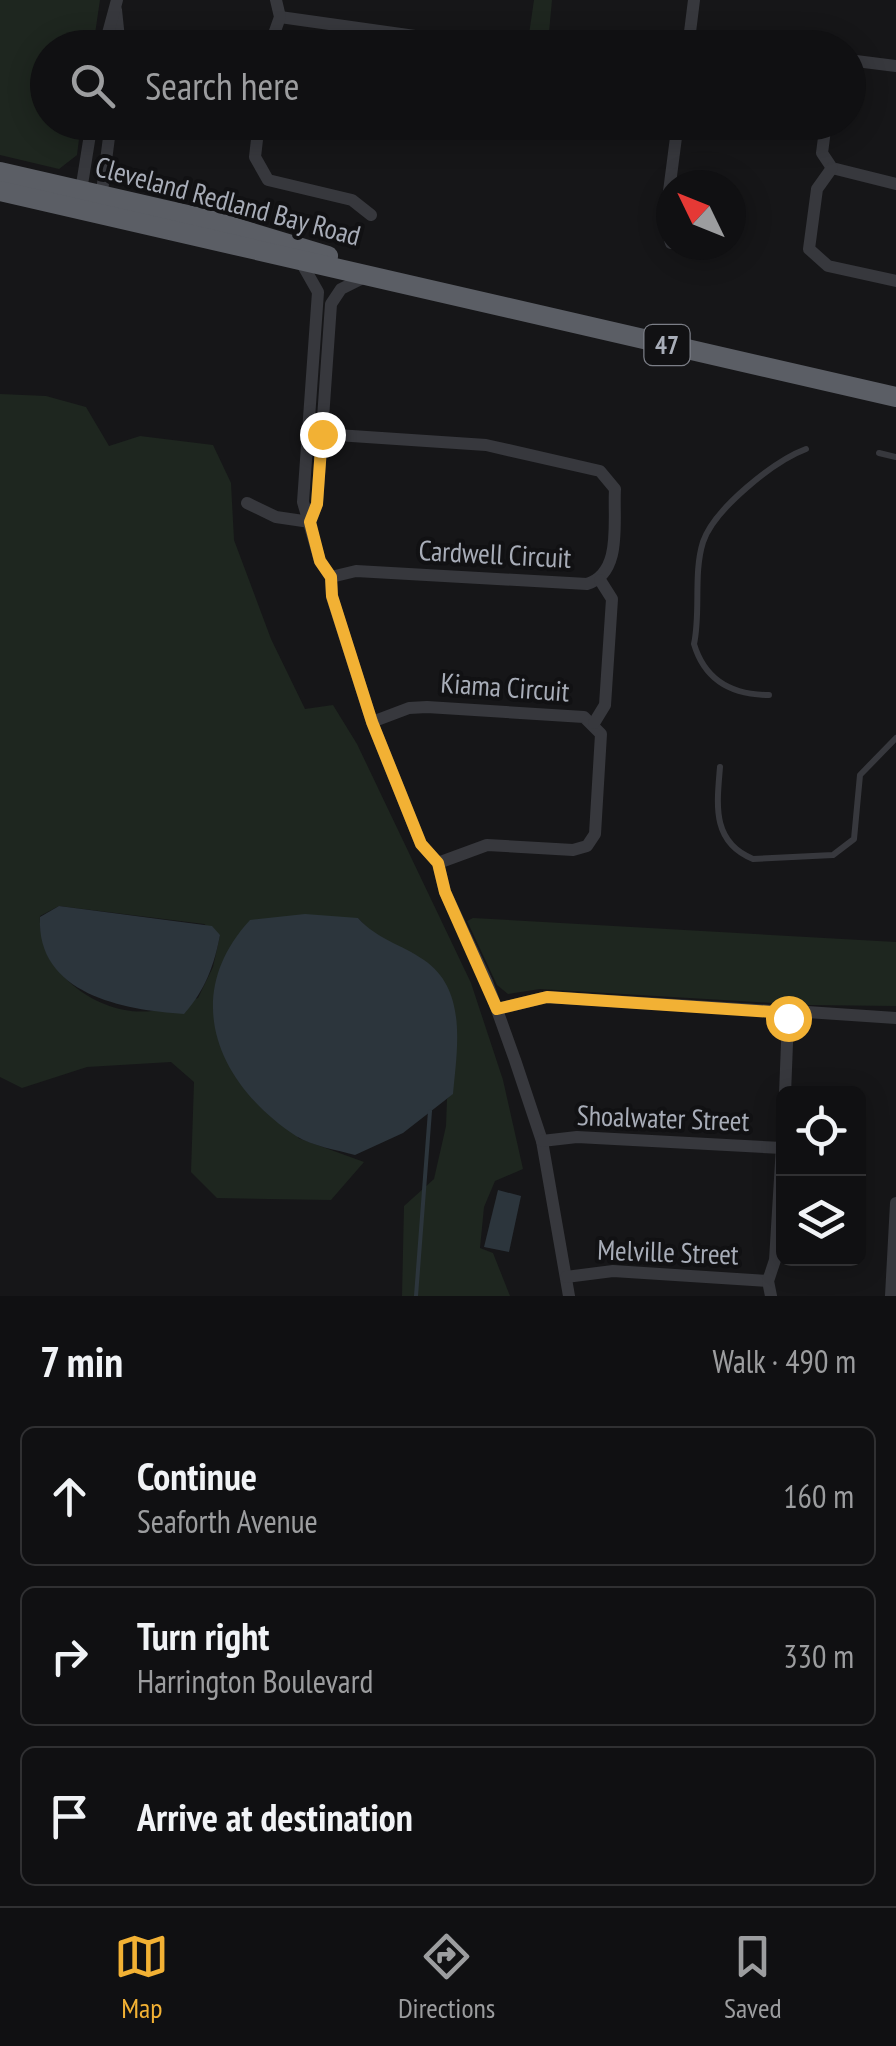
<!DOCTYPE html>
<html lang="en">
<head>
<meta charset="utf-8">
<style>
  body { margin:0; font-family:"PT Sans Narrow",sans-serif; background:#1e1e20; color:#f1f3f6 }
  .controls { position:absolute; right:30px; bottom:30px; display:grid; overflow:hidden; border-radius:15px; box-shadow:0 5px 25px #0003 }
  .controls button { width:90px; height:90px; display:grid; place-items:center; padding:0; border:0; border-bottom:2px solid #303032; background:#101012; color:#f1f3f6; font:50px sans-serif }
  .compass { position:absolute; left:656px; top:170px; width:90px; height:90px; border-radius:50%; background:#101012; box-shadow:0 5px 25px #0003; rotate:313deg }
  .stop { position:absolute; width:30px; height:30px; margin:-22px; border:8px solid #f2b134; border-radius:50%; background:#fff }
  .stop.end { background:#f2b134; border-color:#fff; box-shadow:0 2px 10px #0008 }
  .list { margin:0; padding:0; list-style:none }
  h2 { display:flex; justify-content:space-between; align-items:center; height:130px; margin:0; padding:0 40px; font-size:42px }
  h2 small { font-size:32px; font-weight:400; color:#9c9d9f }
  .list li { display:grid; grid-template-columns:65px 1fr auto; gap:30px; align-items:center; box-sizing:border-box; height:140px; margin:0 20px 20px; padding:0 20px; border:2px solid #303032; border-radius:15px }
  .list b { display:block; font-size:38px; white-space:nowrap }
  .list p { margin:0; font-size:32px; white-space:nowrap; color:#9c9d9f }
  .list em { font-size:32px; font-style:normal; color:#9c9d9f }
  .icon { flex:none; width:55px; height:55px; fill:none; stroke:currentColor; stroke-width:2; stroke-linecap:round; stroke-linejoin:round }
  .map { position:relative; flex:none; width:896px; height:1296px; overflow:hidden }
  .search { position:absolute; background:#101012; box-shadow:0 5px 25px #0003; left:30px; right:30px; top:30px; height:110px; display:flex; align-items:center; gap:25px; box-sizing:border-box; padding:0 35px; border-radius:55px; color:#9c9d9f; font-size:38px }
  .sheet { height:610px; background:#101012 }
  nav { display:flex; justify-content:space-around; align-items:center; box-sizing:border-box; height:140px; border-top:2px solid #303032; background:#101012; font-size:28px; color:#9c9d9f }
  nav a { display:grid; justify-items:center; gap:5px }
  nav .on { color:#f2b134 }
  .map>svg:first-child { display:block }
</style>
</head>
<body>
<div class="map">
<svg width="896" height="1296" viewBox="0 0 896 1296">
  <rect width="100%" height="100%" fill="#161618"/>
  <g fill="#1e261f" fill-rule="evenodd">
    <path d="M0 0H100L93 47 48 48V122L81 123 77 155 59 169 0 155Z"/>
    <path d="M534 0H552L548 43 528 41Z"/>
    <path d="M0 394 46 396 86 407 109 446 140 436 213 445 231 483 234 540 271 639 305 709 333 705 357 744 471 983 503 1080 523 1169 495 1181 484 1207 480 1248 493 1253 510 1296H402L404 1206 434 1179 446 1126 447 1099 453 1093 399 949 376 937 358 918 298 1138 364 1162 331 1200 217 1198 191 1172 194 1082 171 1062 87 1067 22 1088 0 1077ZM59 906 204 924 220 935 213 967 198 998C183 1002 167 1010 152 1011 98 1017 37 971 40 916Z"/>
    <path d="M473 918 896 942V1006L808 1005 787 1010 773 1003 540 989 508 994 497 985 467 921Z"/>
  </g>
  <g fill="#2c353c">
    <path d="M59 906 212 926 220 935C214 966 205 990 184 1014 123 1010 36 994 40 917Z"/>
    <path d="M305 914 358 918C378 940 401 944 424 960 468 990 457 1049 453 1094L403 1133 355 1155C337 1150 312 1146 296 1136 217 1084 180 996 250 920Z"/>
    <path d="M498 1190 521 1196 509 1252 484 1247Z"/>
  </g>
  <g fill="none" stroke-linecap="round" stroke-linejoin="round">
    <path stroke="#2c353c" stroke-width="4" d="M416 1296 430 1111"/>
    <g stroke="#37383d" stroke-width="6">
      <path d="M879 453 896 457"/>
      <path d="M769 695C733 695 705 681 694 644 701 612 693 574 703 542 714 509 774 461 806 449"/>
      <path d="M720 767C717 804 711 842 753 859L833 855 854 839 860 775 896 738"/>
    </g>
    <g stroke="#37383d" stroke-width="12">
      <path d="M116 10 120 48"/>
      <path d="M280 17 500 48"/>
      <path d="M104 48 117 0"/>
      <path d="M269 48 280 17 276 0"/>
      <path d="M688 48 694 0"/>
      <path d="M848 60 896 66"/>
      <path d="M259 122 255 157 268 180 352 200 371 215"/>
      <path d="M826 122 822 153 832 168 896 184"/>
      <path d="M832 168 817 189 809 249 828 266 896 281"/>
      <path d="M80 197 92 122"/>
      <path d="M101 199 111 122"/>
      <path d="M671 243 665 222 678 122"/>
      <path d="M301 262 318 292 303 502 320 561 331 577 332 597 372 722 421 844 438 863 445 892 487 982 515 1060 542 1141 569 1296"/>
      <path d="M307 433 486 445 600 471 615 489C613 521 623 573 587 584L356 571 331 577"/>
      <path d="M247 503 276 517 310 522"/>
      <path d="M310 522 317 504 331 304 341 289 363 278"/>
      <path d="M372 722 409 708 427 707 584 717 601 734 595 834 587 846 573 850 487 845 438 863"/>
      <path d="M594 723 605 705 612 599 600 580"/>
      <path d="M497 1009 547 997 772 1011 788 1018 807 1012 896 1018"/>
      <path d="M785 1094 788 1018"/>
      <path d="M542 1141 577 1137 782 1148"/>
      <path d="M566 1277 613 1271 768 1281"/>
      <path d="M771 1296 768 1281 775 1260 784 1113"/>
      <path d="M891 1296 896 1203"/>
    </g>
    <g stroke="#5b5e65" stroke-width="20">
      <path d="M0 172 209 220 328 256"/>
      <path d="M0 191 896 397"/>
    </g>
  </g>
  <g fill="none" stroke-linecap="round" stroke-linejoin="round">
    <path stroke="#f2b134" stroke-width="12" d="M322 434 317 504 310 522 320 561 331 577 332 596 372 722 421 844 438 863 445 892 497 1009 547 997 772 1012 788 1018"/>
  </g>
  <g text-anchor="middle" stroke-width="8" stroke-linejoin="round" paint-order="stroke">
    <rect fill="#111113" stroke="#7b7e86" stroke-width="2.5" x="644.5" y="325" width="45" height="40" rx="8"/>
    <g font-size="25" font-weight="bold" fill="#a8adb8">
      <text x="667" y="354">47</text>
    </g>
    <g font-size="28" fill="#a8adb8" stroke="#111113">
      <text transform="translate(228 201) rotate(15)" y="10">Cleveland Redland Bay Road</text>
      <text transform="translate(495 554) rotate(3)" y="10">Cardwell Circuit</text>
      <text transform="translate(505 687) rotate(4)" y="10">Kiama Circuit</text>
      <text transform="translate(663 1118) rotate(2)" y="10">Shoalwater Street</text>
      <text transform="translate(668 1252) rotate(2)" y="10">Melville Street</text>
    </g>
  </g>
</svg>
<div class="controls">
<button><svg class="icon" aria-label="locate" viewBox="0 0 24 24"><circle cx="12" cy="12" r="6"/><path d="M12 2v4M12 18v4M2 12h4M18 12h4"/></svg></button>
<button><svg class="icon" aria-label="layers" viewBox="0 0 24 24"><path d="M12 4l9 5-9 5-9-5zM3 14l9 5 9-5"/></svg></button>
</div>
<svg class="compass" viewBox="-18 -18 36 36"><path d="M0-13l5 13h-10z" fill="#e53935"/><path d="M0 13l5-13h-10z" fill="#9c9d9f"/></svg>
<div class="stop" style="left:788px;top:1018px"></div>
<div class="stop end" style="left:322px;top:434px"></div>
<div class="search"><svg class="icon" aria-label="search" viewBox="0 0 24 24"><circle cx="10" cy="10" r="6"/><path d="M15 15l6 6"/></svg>Search here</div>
</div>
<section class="sheet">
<h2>7 min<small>Walk · 490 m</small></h2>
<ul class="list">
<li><svg class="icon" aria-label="ahead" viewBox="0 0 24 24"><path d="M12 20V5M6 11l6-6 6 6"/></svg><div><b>Continue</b><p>Seaforth Avenue</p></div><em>160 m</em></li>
<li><svg class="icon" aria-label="right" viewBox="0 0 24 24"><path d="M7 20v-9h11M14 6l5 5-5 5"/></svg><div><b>Turn right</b><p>Harrington Boulevard</p></div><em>330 m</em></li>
<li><svg class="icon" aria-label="arrive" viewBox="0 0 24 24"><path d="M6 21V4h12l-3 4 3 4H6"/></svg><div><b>Arrive at destination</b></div></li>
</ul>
</section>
<nav>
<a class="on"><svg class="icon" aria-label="map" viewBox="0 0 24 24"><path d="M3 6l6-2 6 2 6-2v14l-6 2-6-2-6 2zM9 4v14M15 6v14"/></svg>Map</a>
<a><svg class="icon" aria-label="directions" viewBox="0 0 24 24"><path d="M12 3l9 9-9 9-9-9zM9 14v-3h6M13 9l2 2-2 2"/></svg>Directions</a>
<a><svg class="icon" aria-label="saved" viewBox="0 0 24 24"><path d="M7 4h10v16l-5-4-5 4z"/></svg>Saved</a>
</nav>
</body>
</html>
